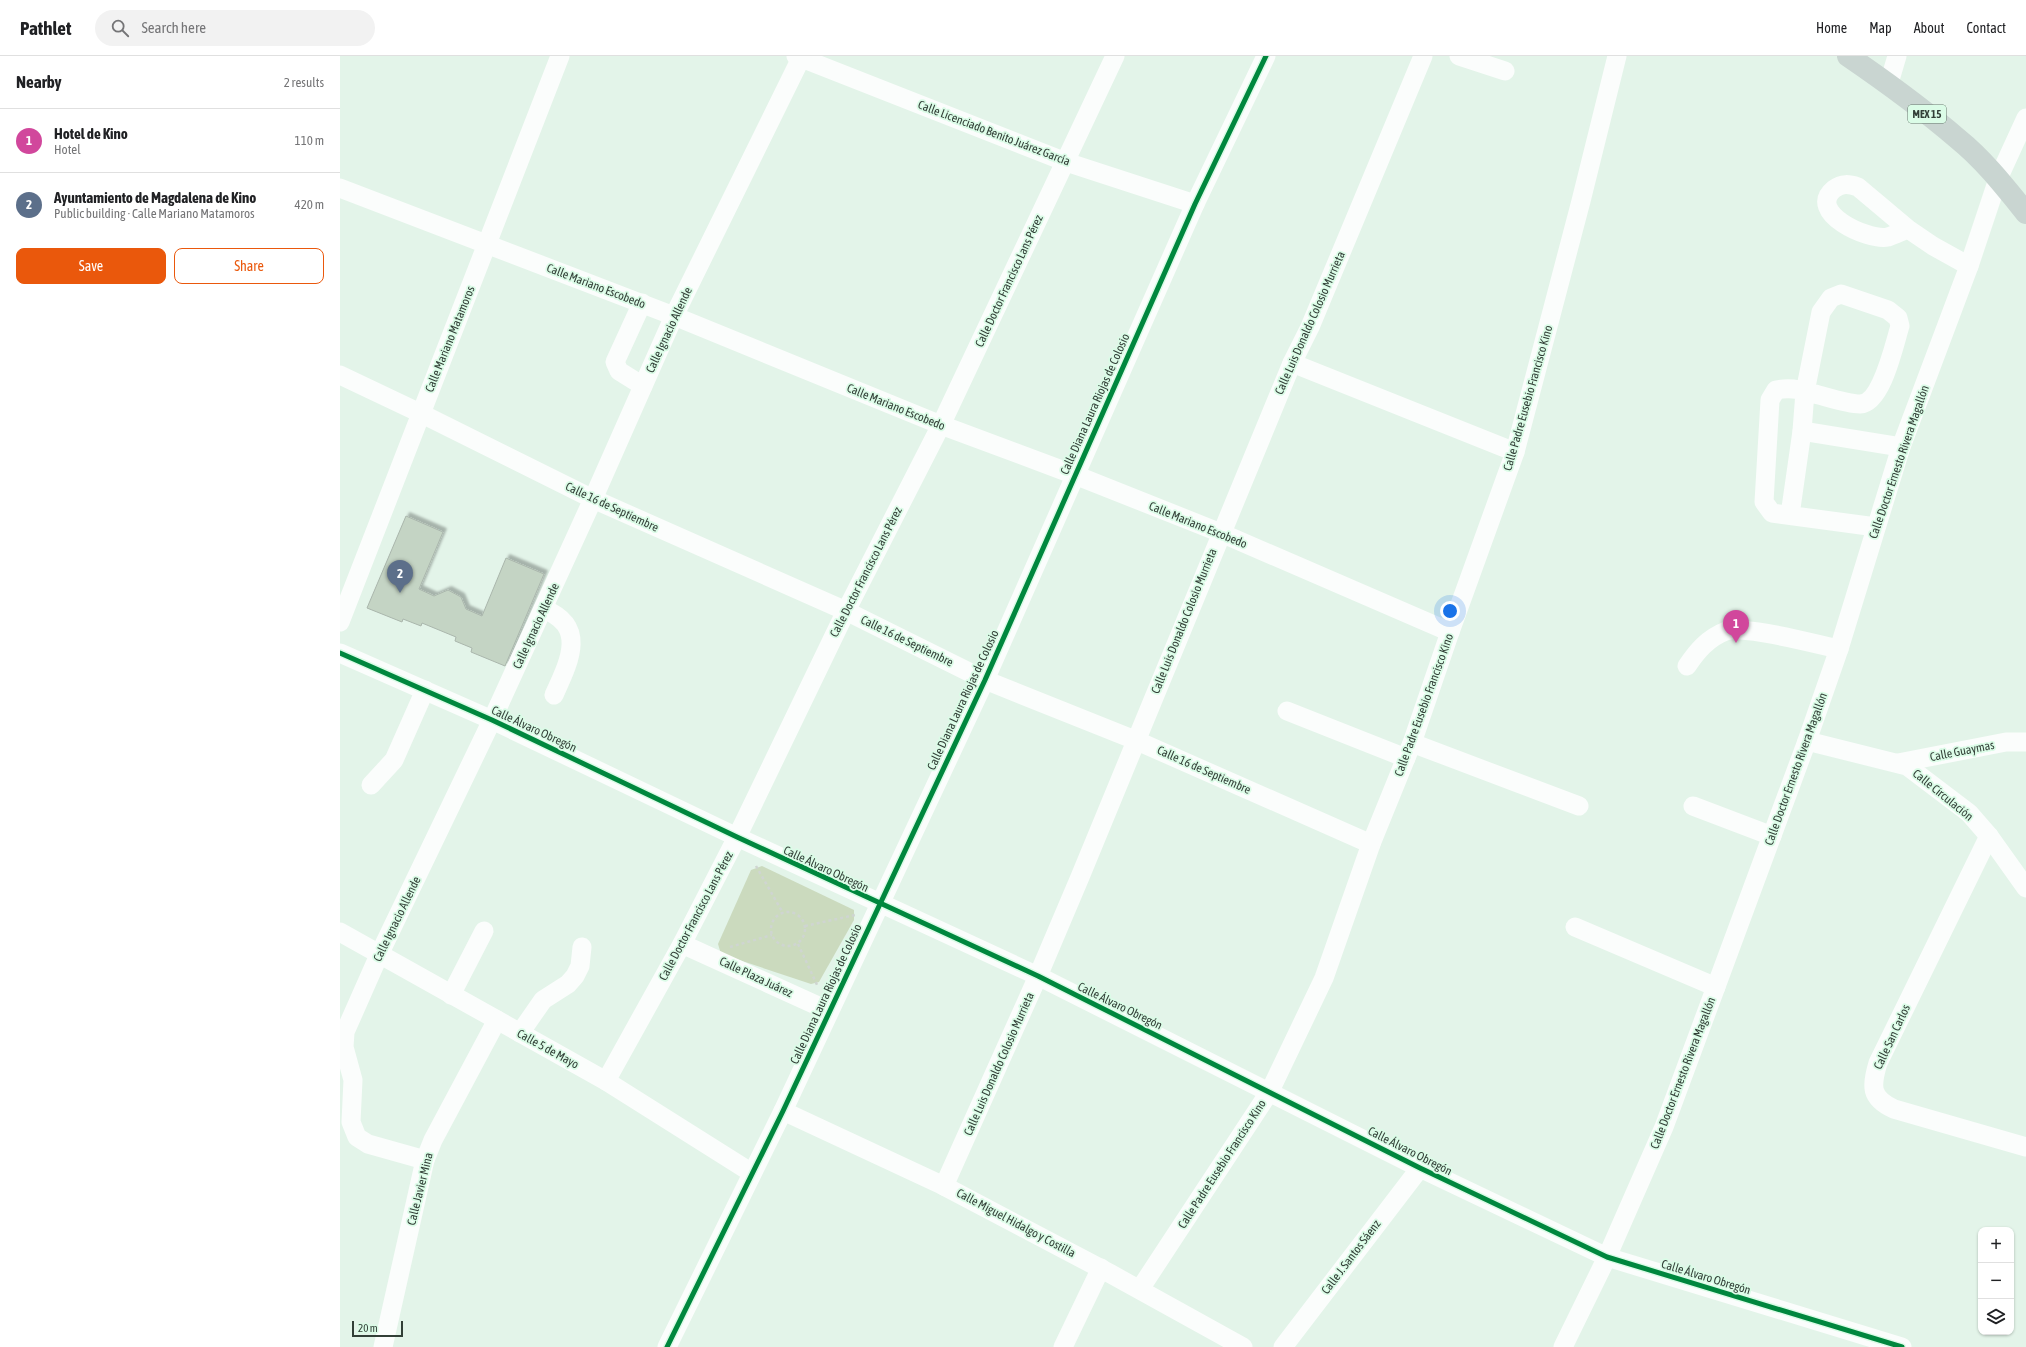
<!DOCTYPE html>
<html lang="en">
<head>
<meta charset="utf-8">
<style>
  body { margin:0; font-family:"Asap Condensed",sans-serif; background:#f2f2f2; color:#202124 }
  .controls { position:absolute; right:12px; bottom:12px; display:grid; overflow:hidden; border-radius:8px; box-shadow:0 1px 3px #0004 }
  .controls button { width:36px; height:36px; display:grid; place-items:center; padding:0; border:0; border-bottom:1px solid #e0e0e0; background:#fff; color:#202124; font:20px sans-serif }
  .scale { position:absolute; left:12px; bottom:10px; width:51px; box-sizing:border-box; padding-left:4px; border:2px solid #323f37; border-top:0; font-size:11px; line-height:14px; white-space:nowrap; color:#323f37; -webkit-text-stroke:3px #dbfce7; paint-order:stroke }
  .you { position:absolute; left:1110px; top:555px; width:14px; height:14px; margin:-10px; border:3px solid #fff; border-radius:50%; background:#1a73e8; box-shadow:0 0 0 6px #1a73e833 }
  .badge { display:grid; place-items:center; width:26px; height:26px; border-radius:50%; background:#ea580c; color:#fff; font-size:13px; font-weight:700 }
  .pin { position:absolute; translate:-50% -33px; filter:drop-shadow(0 1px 2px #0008) }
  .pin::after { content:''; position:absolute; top:21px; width:14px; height:12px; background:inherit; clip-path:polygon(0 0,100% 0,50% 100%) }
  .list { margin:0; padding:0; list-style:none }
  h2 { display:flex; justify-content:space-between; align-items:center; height:52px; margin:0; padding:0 16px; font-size:17px }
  h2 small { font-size:13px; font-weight:400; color:#757577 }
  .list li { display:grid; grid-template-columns:26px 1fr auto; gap:12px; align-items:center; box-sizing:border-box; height:64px; padding:0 16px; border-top:1px solid #e0e0e0 }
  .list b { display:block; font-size:15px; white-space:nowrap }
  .list p { margin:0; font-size:13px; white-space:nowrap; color:#757577 }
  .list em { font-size:13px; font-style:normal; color:#757577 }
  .actions { display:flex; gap:8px; padding:12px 16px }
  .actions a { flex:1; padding:9px 0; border:1px solid #ea580c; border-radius:8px; text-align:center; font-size:14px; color:#ea580c }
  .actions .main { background:#ea580c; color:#fff }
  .icon { flex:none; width:22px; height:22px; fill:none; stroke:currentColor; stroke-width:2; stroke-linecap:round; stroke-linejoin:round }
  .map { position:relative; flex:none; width:1686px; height:1291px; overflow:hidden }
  header { display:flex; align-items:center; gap:24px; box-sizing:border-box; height:56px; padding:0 20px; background:#fff; border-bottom:1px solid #e0e0e0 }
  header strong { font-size:19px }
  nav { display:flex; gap:22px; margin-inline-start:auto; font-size:14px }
  .search { width:280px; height:36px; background:#f2f2f2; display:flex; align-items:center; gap:10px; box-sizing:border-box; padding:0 14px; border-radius:22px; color:#757577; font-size:15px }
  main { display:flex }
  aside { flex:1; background:#fff }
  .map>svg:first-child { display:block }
</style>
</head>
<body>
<header>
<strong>Pathlet</strong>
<div class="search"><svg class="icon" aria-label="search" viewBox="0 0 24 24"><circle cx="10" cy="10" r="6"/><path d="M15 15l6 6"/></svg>Search here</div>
<nav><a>Home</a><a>Map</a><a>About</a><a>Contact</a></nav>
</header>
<main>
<aside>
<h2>Nearby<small>2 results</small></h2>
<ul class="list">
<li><span class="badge" style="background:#d1479c">1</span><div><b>Hotel de Kino</b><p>Hotel</p></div><em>110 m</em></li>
<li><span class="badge" style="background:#5c6f8a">2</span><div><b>Ayuntamiento de Magdalena de Kino</b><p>Public building · Calle Mariano Matamoros</p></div><em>420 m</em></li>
</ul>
<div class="actions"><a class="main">Save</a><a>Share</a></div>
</aside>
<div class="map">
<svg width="1686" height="1291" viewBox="0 0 1686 1291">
  <defs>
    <filter id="shadow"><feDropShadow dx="3.5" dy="-3.5" stdDeviation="1" flood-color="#0004"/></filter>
  </defs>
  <rect width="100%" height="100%" fill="#e3f4e9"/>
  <path fill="#cbdabe" d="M422 810 514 854V864L479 926 471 928 381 898 378 888 411 814Z"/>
  <path fill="#c4d4c4" stroke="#aab6ac" filter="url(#shadow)" d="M66 460 103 476 79 533 94 540 108 534 121 541 126 553 142 560 166 502 204 518 165 610 131 596 132 592 115 585 116 581 82 567 81 570 63 563 62 566 27 552Z"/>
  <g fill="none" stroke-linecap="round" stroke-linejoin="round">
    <g stroke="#cfd5d1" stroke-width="2.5" stroke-dasharray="3 3" stroke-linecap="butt">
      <path d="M416 810 443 857"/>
      <circle cx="448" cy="873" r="17"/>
      <path d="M465 870 515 859"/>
      <path d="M458 888 478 931"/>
      <path d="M390 891 432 879"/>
    </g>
    <g stroke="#fbfdfc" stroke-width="19">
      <path d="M456 0 726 106 855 148"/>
      <path d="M1119 0 1165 15"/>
      <path d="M1549 27 1557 0"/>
      <path d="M0 132 334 260 601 369 735 419 881 477 1110 576"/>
      <path d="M1568 173C1562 175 1555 179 1548 181 1527 185 1466 156 1494 133 1502 127 1509 128 1518 131L1568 173 1593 190 1629 210"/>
      <path d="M302 247 275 306 279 315 303 330"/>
      <path d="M952 307 1175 396"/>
      <path d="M0 319 80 357 253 443 506 555 645 624 795 684 1031 788"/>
      <path d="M1462 375 1561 391"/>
      <path d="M1450 459 1462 375 1465 336 1481 256 1491 242 1501 238 1548 254 1558 262 1560 270C1554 289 1542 347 1520 348 1507 348 1487 341 1475 338 1459 334 1452 331 1436 334L1430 344 1424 446 1432 457 1536 471"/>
      <path d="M203 553C248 570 229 606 214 639"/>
      <path d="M0 566C72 377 148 189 220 0"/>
      <path d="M0 597 152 664 397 781 698 920 1080 1112 1267 1201 1562 1291"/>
      <path d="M1347 610C1357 595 1368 582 1386 575 1405 569 1475 588 1499 593"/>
      <path d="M947 655 1066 702"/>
      <path d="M1467 685 1567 710 1629 757 1649 780 1686 832"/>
      <path d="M1072 687 1239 750"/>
      <path d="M1558 707 1666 686H1686"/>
      <path d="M31 729 54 704 85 634"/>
      <path d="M1353 750 1432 780"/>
      <path d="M1649 780 1538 1007C1531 1030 1530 1042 1554 1053L1686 1091"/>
      <path d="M1235 871 1376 931"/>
      <path d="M0 876 266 1025 412 1117"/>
      <path d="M342 888 489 955"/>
      <path d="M111 939 144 875"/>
      <path d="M180 977 203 944 228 928 235 920 240 910 242 891"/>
      <path d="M266 1025 342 888 397 781 506 555 601 369 775 0"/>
      <path d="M443 1055 604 1130 771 1218 903 1291"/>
      <path d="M85 1104 28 1088 17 1081 11 1066 13 1024 4 991 5 976 39 899 152 664 253 443 334 260 462 0"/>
      <path d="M604 1130 698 920 740 821 952 307 970 271 1083 0"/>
      <path d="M800 1233 930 1035 984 922 1031 788 1072 687 1110 576 1175 396 1241 145 1277 0"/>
      <path d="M43 1291 85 1104 93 1084 157 964"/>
      <path d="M327 1291 443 1055 645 624 855 148 926 0"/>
      <path d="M723 1291 761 1212"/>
      <path d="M943 1291 1080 1112"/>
      <path d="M1223 1291 1267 1201 1324 1071 1467 685 1499 593 1561 391 1629 210 1658 123 1686 62"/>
    </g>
    <path stroke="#c9d5d1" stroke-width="22" d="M1508 0C1546 26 1583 53 1618 83 1644 104 1665 131 1686 157"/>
    <g stroke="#dbfce7" stroke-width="8">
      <g id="cycleway">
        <path d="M0 597 152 664 397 781 698 920 1080 1112 1267 1201 1562 1291"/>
        <path d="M327 1291 443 1055 645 624 855 148 926 0"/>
      </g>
    </g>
    <use href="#cycleway" stroke="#00873e" stroke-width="5"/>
  </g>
  <g text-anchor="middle" stroke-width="3.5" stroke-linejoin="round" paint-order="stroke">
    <rect fill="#dbfce7" stroke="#65786c" stroke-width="1" x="1568" y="49" width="38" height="18" rx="3"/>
    <g font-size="11" font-weight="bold" fill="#323f37">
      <text x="1587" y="62">MEX 15</text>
    </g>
    <g font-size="12" fill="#323f37" stroke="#dbfce7">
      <text transform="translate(654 77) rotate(21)" y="4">Calle Licenciado Benito Juárez García</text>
      <text transform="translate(669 225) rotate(-65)" y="4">Calle Doctor Francisco Lans Pérez</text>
      <text transform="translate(256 230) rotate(21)" y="4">Calle Mariano Escobedo</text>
      <text transform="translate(970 267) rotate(-66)" y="4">Calle Luis Donaldo Colosio Murrieta</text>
      <text transform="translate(329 274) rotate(-65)" y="4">Calle Ignacio Allende</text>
      <text transform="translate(110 283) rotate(-68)" y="4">Calle Mariano Matamoros</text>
      <text transform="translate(1188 342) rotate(-74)" y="4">Calle Padre Eusebio Francisco Kino</text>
      <text transform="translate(755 348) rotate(-66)" y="4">Calle Diana Laura Riojas de Colosio</text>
      <text transform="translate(556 351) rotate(22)" y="4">Calle Mariano Escobedo</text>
      <text transform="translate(1559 406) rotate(-71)" y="4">Calle Doctor Ernesto Rivera Magallón</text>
      <text transform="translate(272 451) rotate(25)" y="4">Calle 16 de Septiembre</text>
      <text transform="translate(858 469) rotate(22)" y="4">Calle Mariano Escobedo</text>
      <text transform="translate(526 516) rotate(-63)" y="4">Calle Doctor Francisco Lans Pérez</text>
      <text transform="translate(844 565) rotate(-68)" y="4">Calle Luis Donaldo Colosio Murrieta</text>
      <text transform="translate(196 570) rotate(-65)" y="4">Calle Ignacio Allende</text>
      <text transform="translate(567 585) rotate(26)" y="4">Calle 16 de Septiembre</text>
      <text transform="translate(623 644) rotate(-65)" y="4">Calle Diana Laura Riojas de Colosio</text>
      <text transform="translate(1084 649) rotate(-70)" y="4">Calle Padre Eusebio Francisco Kino</text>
      <text transform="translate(194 673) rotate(25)" y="4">Calle Álvaro Obregón</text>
      <text transform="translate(1622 695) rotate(-11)" y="4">Calle Guaymas</text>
      <text transform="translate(1456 713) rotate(-70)" y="4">Calle Doctor Ernesto Rivera Magallón</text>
      <text transform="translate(864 714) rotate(24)" y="4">Calle 16 de Septiembre</text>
      <text transform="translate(1603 739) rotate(39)" y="4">Calle Circulación</text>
      <text transform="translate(486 813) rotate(25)" y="4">Calle Álvaro Obregón</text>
      <text transform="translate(356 860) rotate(-62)" y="4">Calle Doctor Francisco Lans Pérez</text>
      <text transform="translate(57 863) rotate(-64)" y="4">Calle Ignacio Allende</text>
      <text transform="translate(416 921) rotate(25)" y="4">Calle Plaza Juárez</text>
      <text transform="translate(486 938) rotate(-65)" y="4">Calle Diana Laura Riojas de Colosio</text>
      <text transform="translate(780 950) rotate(26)" y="4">Calle Álvaro Obregón</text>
      <text transform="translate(1552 981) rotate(-65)" y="4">Calle San Carlos</text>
      <text transform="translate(208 993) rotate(29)" y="4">Calle 5 de Mayo</text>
      <text transform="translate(659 1008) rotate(-66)" y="4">Calle Luis Donaldo Colosio Murrieta</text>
      <text transform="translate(1343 1017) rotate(-69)" y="4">Calle Doctor Ernesto Rivera Magallón</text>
      <text transform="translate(1070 1095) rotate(27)" y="4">Calle Álvaro Obregón</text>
      <text transform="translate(882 1108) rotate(-57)" y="4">Calle Padre Eusebio Francisco Kino</text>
      <text transform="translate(80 1133) rotate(-76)" y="4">Calle Javier Mina</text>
      <text transform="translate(676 1167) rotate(28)" y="4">Calle Miguel Hidalgo y Costilla</text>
      <text transform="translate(1011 1201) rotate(-53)" y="4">Calle J. Santos Sáenz</text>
      <text transform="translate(1366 1221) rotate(17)" y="4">Calle Álvaro Obregón</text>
    </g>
  </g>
</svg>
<div class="controls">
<button>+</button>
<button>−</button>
<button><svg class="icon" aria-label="layers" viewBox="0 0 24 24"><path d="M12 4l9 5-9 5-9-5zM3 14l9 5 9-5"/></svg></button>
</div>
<div class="scale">20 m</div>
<div class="you"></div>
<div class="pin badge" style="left:1396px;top:587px;background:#d1479c">1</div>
<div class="pin badge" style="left:60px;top:537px;background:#5c6f8a">2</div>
</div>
</main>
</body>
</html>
